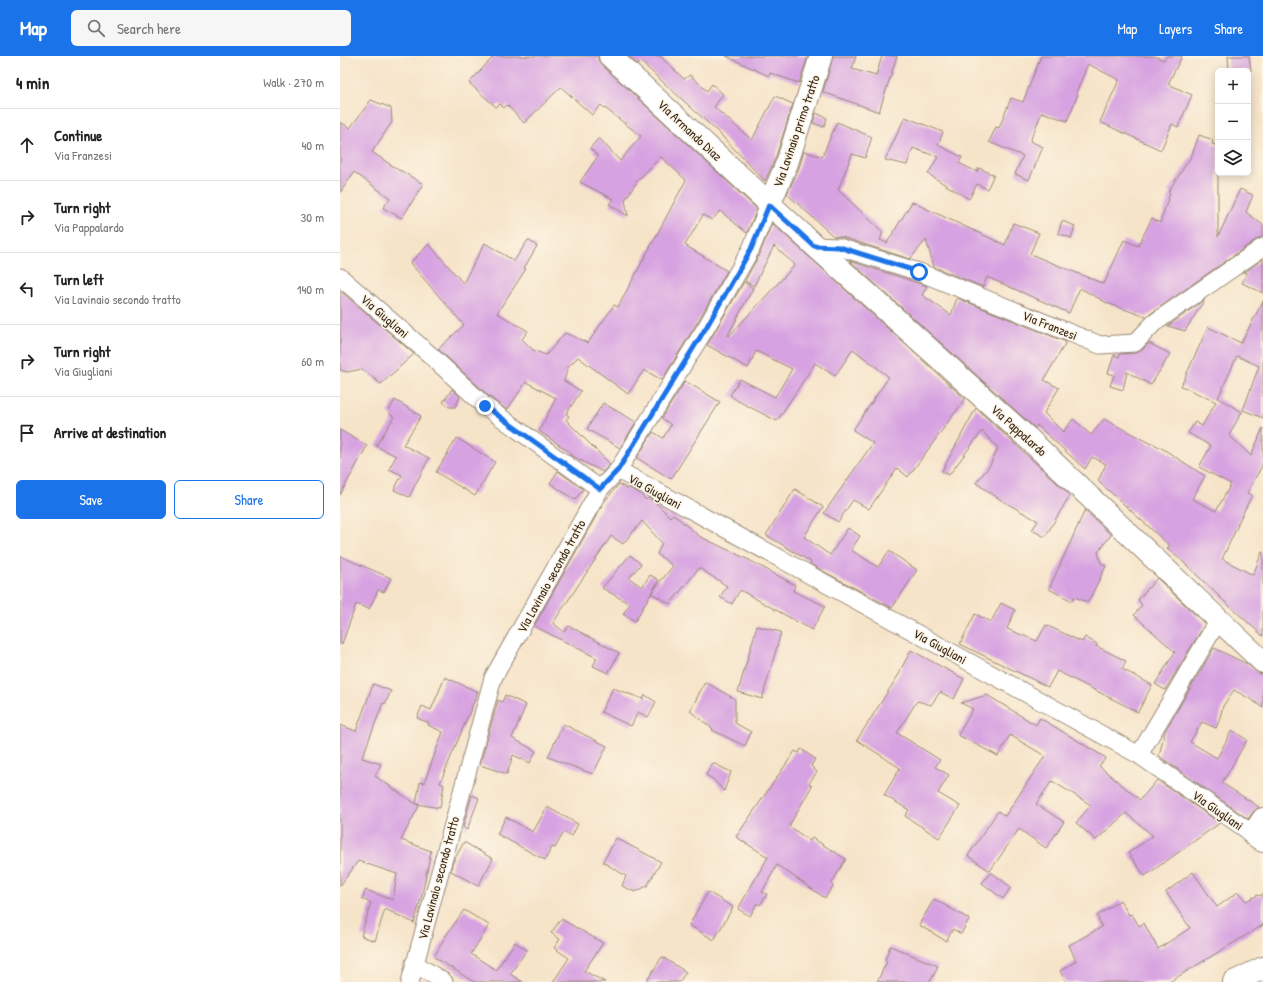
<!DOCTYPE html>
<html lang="en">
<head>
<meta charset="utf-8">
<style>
  body { margin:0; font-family:"Patrick Hand",sans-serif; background:#f6f6f6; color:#222 }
  .controls { position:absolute; right:12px; top:12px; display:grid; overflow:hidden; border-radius:6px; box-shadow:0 2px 10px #0003 }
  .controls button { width:36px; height:36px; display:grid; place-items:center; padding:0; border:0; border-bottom:1px solid #e0e0e0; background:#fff; color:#222; font:20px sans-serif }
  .stop { position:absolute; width:12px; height:12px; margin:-9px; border:3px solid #1a73e8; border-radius:50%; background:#fff }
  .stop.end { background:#1a73e8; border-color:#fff; box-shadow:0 1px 4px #0008 }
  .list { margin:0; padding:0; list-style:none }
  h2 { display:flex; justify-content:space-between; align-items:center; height:52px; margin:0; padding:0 16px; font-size:17px }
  h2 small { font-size:13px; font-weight:400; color:#767676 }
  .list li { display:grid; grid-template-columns:26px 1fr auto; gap:12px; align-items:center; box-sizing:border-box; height:72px; padding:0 16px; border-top:1px solid #e0e0e0 }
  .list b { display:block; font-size:15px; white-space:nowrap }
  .list p { margin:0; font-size:13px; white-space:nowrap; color:#767676 }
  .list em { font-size:13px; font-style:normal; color:#767676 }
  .actions { display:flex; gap:8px; padding:12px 16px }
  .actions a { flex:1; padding:9px 0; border:1px solid #1a73e8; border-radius:6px; text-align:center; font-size:14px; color:#1a73e8 }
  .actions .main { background:#1a73e8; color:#fff }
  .icon { flex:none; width:22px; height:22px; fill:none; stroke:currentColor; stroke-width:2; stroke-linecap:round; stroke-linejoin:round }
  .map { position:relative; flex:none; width:923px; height:926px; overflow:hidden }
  header { display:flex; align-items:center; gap:24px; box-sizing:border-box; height:56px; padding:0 20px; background:#1a73e8; color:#fff }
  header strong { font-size:19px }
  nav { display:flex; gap:22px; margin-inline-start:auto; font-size:14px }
  .search { width:280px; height:36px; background:#f6f6f6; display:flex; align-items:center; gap:10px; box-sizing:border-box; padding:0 14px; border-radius:6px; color:#767676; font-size:15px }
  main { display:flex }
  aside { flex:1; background:#fff }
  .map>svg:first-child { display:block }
</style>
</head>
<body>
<header>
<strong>Map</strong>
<div class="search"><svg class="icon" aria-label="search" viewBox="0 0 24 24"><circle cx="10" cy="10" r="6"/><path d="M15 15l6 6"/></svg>Search here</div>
<nav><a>Map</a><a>Layers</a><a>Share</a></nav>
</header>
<main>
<aside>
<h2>4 min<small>Walk · 270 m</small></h2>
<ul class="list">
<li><svg class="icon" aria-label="ahead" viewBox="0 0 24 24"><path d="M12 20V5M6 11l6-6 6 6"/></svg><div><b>Continue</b><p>Via Franzesi</p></div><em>40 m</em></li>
<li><svg class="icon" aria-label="right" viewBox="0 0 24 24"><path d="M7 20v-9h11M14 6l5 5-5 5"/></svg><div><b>Turn right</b><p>Via Pappalardo</p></div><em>30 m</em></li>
<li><svg class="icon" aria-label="left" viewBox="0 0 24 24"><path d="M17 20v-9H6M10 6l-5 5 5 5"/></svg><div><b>Turn left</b><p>Via Lavinaio secondo tratto</p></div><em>140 m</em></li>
<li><svg class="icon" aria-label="right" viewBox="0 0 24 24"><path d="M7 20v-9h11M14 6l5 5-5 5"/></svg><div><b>Turn right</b><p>Via Giugliani</p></div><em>60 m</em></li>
<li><svg class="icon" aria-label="arrive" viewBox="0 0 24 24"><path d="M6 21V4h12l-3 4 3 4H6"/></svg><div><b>Arrive at destination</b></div></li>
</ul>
<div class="actions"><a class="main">Save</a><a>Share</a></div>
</aside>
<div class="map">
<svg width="923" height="926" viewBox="0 0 923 926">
  <rect width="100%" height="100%" fill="#fcf5e5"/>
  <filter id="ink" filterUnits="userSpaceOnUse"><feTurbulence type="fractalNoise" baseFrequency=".025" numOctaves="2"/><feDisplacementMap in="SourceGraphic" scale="8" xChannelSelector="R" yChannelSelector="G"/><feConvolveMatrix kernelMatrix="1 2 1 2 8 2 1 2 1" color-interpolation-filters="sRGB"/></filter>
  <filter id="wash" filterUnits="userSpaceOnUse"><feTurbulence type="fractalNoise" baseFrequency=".012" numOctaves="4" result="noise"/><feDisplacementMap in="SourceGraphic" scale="16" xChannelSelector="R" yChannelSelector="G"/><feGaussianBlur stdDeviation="0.9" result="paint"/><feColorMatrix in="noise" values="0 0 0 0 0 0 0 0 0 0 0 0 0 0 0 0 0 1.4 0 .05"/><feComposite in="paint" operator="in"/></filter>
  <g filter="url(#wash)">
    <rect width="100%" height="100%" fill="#f6e4c9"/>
    <g id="blocks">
      <g fill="#d7a2e1">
        <path d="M154 0H258V4L262 9 417 153 407 177 380 155 372 164 363 159 345 189 387 215 358 265 322 324 304 314 288 338 238 301 228 311 224 325 241 335 226 358 229 360 226 364 270 408 263 416 230 399 231 397 199 375 216 342 186 326 167 354 151 342 98 293 124 269 70 207 89 188 123 227 145 187 174 205 188 184 197 190 184 212 186 213 157 257 188 275 182 283 193 294 206 299 225 277 248 287 274 249 278 251 346 124 321 101 298 124 285 144 288 160 269 148 273 143 240 126 258 100 250 92 259 82 280 105 301 80 261 49 252 59 221 31 184 67 167 49 164 52 160 48 156 51 129 27Z"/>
        <path d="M288 0H320L344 23 350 19 367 35 372 28 383 38 374 51 412 84 435 40 453 48 435 103 425 125 379 77 301 6 298 9Z"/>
        <path d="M386 0H468L459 27 430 17 429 20Z"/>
        <path d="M493 0H516L512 13 536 20 542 0H557L539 56 483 36Z"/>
        <path d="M701 0H814L824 4 827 0H842L828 28 852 39 838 71 832 68 821 94 760 66 779 24 748 8 736 37 738 38 727 65 702 56 690 85 703 91 689 124 675 118 683 100 649 86 656 71 659 72 671 42 683 46Z"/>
        <path d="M888 0H909L911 15H889Z"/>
        <path d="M31 44 51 52 52 66 32 96 60 115V114L83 128 62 162 43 152 50 142 14 116 0 137V66L10 72Z"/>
        <path d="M476 57 487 62 484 71 473 67Z"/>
        <path d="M565 61 603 76 598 89 622 101 619 107 637 116 639 112 654 119 647 133 637 128 629 143 588 118 598 101 573 92 567 109 545 104Z"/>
        <path d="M497 66 532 81 525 102 512 98 498 134 543 176 540 184 547 187 572 146 665 189 673 167 699 177 690 198 764 228 784 184 798 190 812 162 820 167 830 137 828 136 852 99 859 79 873 84 872 88 878 90V181L900 133 913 139 906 156 923 169V180L917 183 806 261 767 247 740 232 729 257 647 221 643 231 594 211 586 184 570 203 502 181 493 180 447 138 459 112 464 95 482 101Z"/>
        <path d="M722 165 735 170 731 182 718 177Z"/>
        <path d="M432 167 625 343 568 421 557 412 529 453 513 444 498 466 484 457 533 387 513 374 549 321 513 293 495 320 475 307 437 365 398 345 390 339 400 323 435 341 452 313 416 295 408 312 367 289 404 226 413 232 388 279 389 280 455 209 434 190 414 230 405 225 420 197Z"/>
        <path d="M923 203V237L902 227 907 217 905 216Z"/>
        <path d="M510 205 587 230 582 239 611 259 617 242 726 286 704 324 719 332 704 357 723 376 733 363 751 379 764 363 811 388 812 387 823 393 865 420 852 443 876 455 891 428 859 411 871 390 848 377 855 366 862 370 876 346 841 330 868 271 901 287 923 245V362L903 354 919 310 897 300 878 342 902 356 889 379 911 400 923 372V408L907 437 912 439 897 469H898L882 503 913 519 922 496H923V580L884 545 838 501 827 493 830 490 758 425 766 408 752 401 745 413 697 369 695 372Z"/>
        <path d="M0 236 4 238 74 298 41 328 22 313 7 316 0 314Z"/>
        <path d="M865 243 845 275 828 270Z"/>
        <path d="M809 287 830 298 811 329 787 316 783 334 770 330 774 319 768 317 774 299 779 301 780 298 796 297 802 294Z"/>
        <path d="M345 325 380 346 331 423 297 402 313 376 323 382 331 369 322 362Z"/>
        <path d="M112 333 120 341 115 351H109L103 346Z"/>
        <path d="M55 344 81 360 63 389 89 402 69 441 54 434 62 419 49 413 56 400 36 390 54 361 48 356Z"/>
        <path d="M263 347 296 366 280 392 247 373Z"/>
        <path d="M636 352 730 439 705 481 692 474 698 465 661 444 636 427 650 409 658 392 642 375 609 419 602 415Z"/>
        <path d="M0 374 27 390 0 439Z"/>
        <path d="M117 382 155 406 135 440 96 416Z"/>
        <path d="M218 415 243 433 235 444 210 427Z"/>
        <path d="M279 428 287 433 289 432 299 437 306 444 308 442 314 445 330 461 333 458 359 480 409 504 455 529 453 535 485 550 472 574 400 534 392 548 380 541 387 530 359 512 330 548 311 537 333 510 317 498 322 487 302 465 283 488 271 480 213 567 224 576 229 570 279 597 268 617 253 610 257 602 194 570 264 446Z"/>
        <path d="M455 433 483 451 464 481 490 499 508 472 520 480 511 494 538 511 549 495 577 514 552 552 470 508 471 506 426 479Z"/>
        <path d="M745 454 771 479 758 496 761 507 766 510 748 546 734 541 732 545 709 533Z"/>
        <path d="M290 499 301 508 289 522 302 531 310 519 319 524 295 565 283 558 290 548 262 532Z"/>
        <path d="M0 500 51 522 44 536 38 534 29 553 16 548 2 588H0Z"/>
        <path d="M817 522 865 568 825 634 815 628 835 596 794 559 802 549 798 544Z"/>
        <path d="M661 547 675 554 667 573 697 585 706 569 742 586 745 581 757 588 756 590 786 605 782 613 812 629 798 656 717 615 708 631 620 588 635 558 651 566Z"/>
        <path d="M417 570 441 576 422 643 398 636Z"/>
        <path d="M874 592 907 608 920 618H923V652L912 644 894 634 883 650 879 665 876 672 862 666 850 686 877 702 892 674 907 684 882 727 919 751 913 756 908 763 819 700 825 675Z"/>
        <path d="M571 594 624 623 614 643 600 636 591 649 577 645 557 677 600 704 595 711 609 719 598 737 620 750 599 782 565 760 569 754 544 739 560 712 517 684 561 615H560Z"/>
        <path d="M105 621 138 636 100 727 104 729 100 752 77 748 79 750 61 784 91 795 81 843 74 867 45 853 35 885 21 880 31 847 22 843 26 834 53 844 57 818 18 805 0 830V669L16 675 33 628 51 635 45 648 43 647 22 702 41 708 35 720 76 748 80 726 84 727 103 676 88 669 89 667 77 662 82 650 91 654Z"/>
        <path d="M365 626 395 643V667L411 676 405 690 372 674 373 673 350 655Z"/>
        <path d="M273 632 303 643 305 639 316 646 308 661 298 656 291 670 261 656Z"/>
        <path d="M165 639 186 649 172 682 196 695 190 707 173 699 167 718 140 709 158 644 162 646Z"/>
        <path d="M647 639 696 669 700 662 766 702 759 710 800 744 817 724 880 767 805 820 788 797 813 780 786 757 756 784 736 767 751 749 712 725 696 748 724 766 706 792 679 773 650 815 628 800 658 755 665 760 705 700 670 679 658 700 618 679 633 653 621 647Z"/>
        <path d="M223 668 267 690 253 718 208 701Z"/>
        <path d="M461 693 475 703 471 710 477 716 469 727 472 730 449 770 470 785 472 782 506 803 491 828 493 830 485 842 437 809 422 836 427 838 420 849 417 847 410 860 398 853 428 801 396 781 455 695 459 697Z"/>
        <path d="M373 707 391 716 384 735 374 724 366 719Z"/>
        <path d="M132 739 139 742 127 774 123 771Z"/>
        <path d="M207 751 238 768 232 780 224 776 215 792 212 791 205 804 157 778 166 761 193 776Z"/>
        <path d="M276 782 321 806 307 830 295 836 282 830 286 820 263 806Z"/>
        <path d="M124 786 153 803 138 830 111 815 112 808Z"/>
        <path d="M651 816 671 831 663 843 642 827Z"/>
        <path d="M853 816 877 851 898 836 906 845 918 839 919 840 923 838V869L829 926H726L720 915 736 905 729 889 762 871 757 860 780 844 789 859 792 858 799 870 804 867 818 893 850 872 826 836Z"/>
        <path d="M368 836 393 851 374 884 349 869Z"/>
        <path d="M594 843 629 863 621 878 613 873 606 885 579 869Z"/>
        <path d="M124 854 149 869 131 898 156 914 175 886 187 894 170 918 183 926H134L94 901 105 881Z"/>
        <path d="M221 863 263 887 244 915 265 926H213L229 902 214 892 220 883 211 877Z"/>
        <path d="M550 890 598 910 590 926H537L547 905 545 904Z"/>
        <path d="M322 901 346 916 339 926H306Z"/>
      </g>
    </g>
  </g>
  <g filter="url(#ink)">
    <use href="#blocks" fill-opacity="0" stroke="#988774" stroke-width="1"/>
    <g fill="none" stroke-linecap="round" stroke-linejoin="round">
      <g stroke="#988774" stroke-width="19">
        <g id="street">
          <path d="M475 190 499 191 579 216 760 289 795 287 814 267 923 191"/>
          <path d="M0 221 88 297 145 350 260 433"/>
          <path d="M278 414 799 699 913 778"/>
          <path d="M799 699 879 563"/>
          <path d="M74 907 104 926"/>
          <path d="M70 926 153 622 260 433 278 414 367 270 411 193 429 149"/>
        </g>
      </g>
      <g stroke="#988774" stroke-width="24">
        <g id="secondary">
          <path d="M270 0 475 190 691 385 923 606"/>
          <path d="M429 149 447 107 481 0"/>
          <path d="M923 763 913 778 923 785"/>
          <path d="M894 926 923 912"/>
        </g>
      </g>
      <use href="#street" stroke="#fff" stroke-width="17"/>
      <use href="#secondary" stroke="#fff" stroke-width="22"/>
    </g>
  </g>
  <g fill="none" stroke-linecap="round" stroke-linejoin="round" filter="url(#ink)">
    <path stroke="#1a73e8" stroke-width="5" d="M145 350 260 433 278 414 367 270 411 193 429 149 474 190 499 191 579 216"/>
  </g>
  <g text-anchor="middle" stroke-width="3" stroke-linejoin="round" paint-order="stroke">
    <g font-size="13" fill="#3b2a1e" stroke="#fcf5e5">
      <text transform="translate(350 74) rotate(43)" y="5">Via Armando Diaz</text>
      <text transform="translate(456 75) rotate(-71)" y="5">Via Lavinaio primo tratto</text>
      <text transform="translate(45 260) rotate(41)" y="5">Via Giugliani</text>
      <text transform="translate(710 269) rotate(22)" y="5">Via Franzesi</text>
      <text transform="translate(679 374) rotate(42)" y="5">Via Pappalardo</text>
      <text transform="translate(315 435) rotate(29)" y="5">Via Giugliani</text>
      <text transform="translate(211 520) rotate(-61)" y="5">Via Lavinaio secondo tratto</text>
      <text transform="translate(600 590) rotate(29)" y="5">Via Giugliani</text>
      <text transform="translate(878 754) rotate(35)" y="5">Via Giugliani</text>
      <text transform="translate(98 822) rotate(-75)" y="5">Via Lavinaio secondo tratto</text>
    </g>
  </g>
</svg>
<div class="controls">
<button>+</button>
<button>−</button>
<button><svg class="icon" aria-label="layers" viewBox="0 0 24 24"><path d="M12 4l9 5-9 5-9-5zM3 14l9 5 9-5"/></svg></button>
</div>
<div class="stop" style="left:579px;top:216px"></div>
<div class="stop end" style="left:145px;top:350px"></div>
</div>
</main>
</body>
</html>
